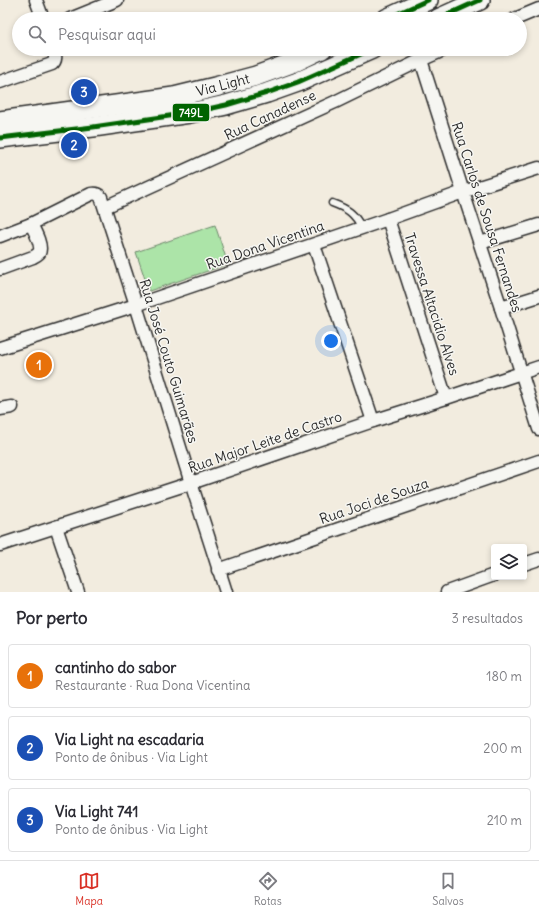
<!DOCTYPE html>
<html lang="pt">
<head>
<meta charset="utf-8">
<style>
  body { margin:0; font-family:Delius,sans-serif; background:#f2f2f3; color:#2b2b33 }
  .controls { position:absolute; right:12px; bottom:12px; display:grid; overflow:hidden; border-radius:4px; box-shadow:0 2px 6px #0003 }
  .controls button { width:36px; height:36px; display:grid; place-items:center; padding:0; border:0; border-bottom:1px solid #e1e1e2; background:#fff; color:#2b2b33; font:20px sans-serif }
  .you { position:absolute; left:331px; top:341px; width:14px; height:14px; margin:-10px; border:3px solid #fff; border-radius:50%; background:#1a73e8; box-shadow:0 0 0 6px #1a73e833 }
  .badge { display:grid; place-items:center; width:26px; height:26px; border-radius:50%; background:#d93025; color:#fff; font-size:13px; font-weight:700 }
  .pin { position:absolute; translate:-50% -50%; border:2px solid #fff; box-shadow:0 1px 4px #0006 }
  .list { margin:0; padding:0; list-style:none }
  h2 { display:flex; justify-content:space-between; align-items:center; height:52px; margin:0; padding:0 16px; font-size:17px }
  h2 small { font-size:13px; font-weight:400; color:#7c7c81 }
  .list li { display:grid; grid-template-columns:26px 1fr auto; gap:12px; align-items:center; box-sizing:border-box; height:64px; margin:0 8px 8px; padding:0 8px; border:1px solid #e1e1e2; border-radius:4px }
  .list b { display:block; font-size:15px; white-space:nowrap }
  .list p { margin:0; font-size:13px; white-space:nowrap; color:#7c7c81 }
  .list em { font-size:13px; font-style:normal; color:#7c7c81 }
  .icon { flex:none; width:22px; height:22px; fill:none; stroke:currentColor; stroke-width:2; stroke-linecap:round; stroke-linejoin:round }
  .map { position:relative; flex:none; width:539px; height:592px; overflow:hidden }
  .search { position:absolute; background:#fff; box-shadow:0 2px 6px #0003; left:12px; right:12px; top:12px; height:44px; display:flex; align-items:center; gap:10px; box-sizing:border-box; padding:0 14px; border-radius:22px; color:#7c7c81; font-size:15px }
  .sheet { height:268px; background:#fff }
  nav { display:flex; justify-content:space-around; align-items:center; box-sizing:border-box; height:56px; border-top:1px solid #e1e1e2; background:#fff; font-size:11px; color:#7c7c81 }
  nav a { display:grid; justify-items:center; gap:2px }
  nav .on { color:#d93025 }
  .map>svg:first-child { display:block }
</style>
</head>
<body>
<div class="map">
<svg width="539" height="592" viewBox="0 0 539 592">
  <rect width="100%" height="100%" fill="#f2ecdf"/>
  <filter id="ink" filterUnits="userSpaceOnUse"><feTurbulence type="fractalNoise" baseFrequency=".025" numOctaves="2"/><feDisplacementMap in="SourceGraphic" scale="8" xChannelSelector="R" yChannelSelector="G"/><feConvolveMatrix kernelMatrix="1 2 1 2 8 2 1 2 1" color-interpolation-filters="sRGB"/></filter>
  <g filter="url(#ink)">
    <path fill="#ace4a8" stroke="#6c886a" d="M215 225 228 264 149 291 136 252Z"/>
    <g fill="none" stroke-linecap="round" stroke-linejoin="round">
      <g stroke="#2b2b2b" stroke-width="9">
        <path id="lane" d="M332 203C348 209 354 213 362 228"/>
      </g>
      <g stroke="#2b2b2b" stroke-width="15">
        <g id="street">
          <path d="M36 0 43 19"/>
          <path d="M70 19 117 0"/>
          <path d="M515 19 539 9"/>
          <path d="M421 60 463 192 501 308 539 429"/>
          <path d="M0 82 52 64C57 60 55 54 54 49"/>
          <path d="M105 207 335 102 421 60 446 49"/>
          <path d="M388 219 446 398"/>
          <path d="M0 236 31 224"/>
          <path d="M480 243 539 225"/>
          <path d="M314 245 373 421"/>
          <path d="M0 269 33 257C35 256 37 255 39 253 43 246 34 230 31 224L91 194C96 193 98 194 101 197L136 305 191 483 226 592"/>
          <path d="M501 308 539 296"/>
          <path d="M0 348 136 305 388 219 463 192 539 168"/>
          <path d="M0 409 12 407"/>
          <path d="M56 527 78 592"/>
          <path d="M0 545 191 483 373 421 446 398 539 367"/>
          <path d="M524 564 539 559"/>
          <path d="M218 570 539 461"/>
          <path d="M447 592 494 575"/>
        </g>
      </g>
      <g stroke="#2b2b2b" stroke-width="22">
        <g id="primary">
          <path d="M386 19 428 0"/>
          <path d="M438 19 480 0"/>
          <path id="s1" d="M0 121 174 97 215 87 256 76 297 61 322 49"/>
          <path d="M0 138 93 127 190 113 226 105 267 93 298 82 372 49"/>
        </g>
      </g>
      <use href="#lane" stroke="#f6f6f2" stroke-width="6"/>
      <use href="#street" stroke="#f6f6f2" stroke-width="12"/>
      <use href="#primary" stroke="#f6f6f2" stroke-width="19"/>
      <g stroke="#f6f6f2" stroke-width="8">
        <g id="bus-1">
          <path d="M386 19 428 0"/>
          <path d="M438 19 480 0"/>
          <path d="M0 138 93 127 190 113 226 105 267 93 298 82 372 49"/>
        </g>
      </g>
      <use href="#bus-1" stroke="#006400" stroke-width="5"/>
    </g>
  </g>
  <g text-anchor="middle" stroke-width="3" stroke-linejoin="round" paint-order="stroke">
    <g font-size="14" fill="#2b2b2b" stroke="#f6f6f2">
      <text dy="5" stroke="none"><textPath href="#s1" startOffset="226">Via Light</textPath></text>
      <text transform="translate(270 115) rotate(-25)" y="5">Rua Canadense</text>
      <text transform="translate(487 217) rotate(72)" y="5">Rua Carlos de Sousa Fernandes</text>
      <text transform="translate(265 245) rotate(-19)" y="5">Rua Dona Vicentina</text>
      <text transform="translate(432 304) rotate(72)" y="5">Travessa Altacidio Alves</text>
      <text transform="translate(169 361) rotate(73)" y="5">Rua José Couto Guimarães</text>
      <text transform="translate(265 442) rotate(-19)" y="5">Rua Major Leite de Castro</text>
      <text transform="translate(374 501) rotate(-19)" y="5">Rua Joci de Souza</text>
    </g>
  </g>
  <rect stroke="#f6f6f2" stroke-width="1.5" x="172" y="103" width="38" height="19" rx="4" fill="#006400"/>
  <g font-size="11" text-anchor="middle" font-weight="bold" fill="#fff">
    <text x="191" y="117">749L</text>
  </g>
</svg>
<div class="controls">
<button><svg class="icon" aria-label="layers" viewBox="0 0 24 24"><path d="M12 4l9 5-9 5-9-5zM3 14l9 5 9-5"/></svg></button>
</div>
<div class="you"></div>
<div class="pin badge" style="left:39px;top:365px;background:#e8710a">1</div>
<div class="pin badge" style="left:74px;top:145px;background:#1a4fb4">2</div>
<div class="pin badge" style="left:84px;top:92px;background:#1a4fb4">3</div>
<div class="search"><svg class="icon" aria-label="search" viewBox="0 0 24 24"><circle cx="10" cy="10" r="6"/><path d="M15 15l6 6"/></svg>Pesquisar aqui</div>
</div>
<section class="sheet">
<h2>Por perto<small>3 resultados</small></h2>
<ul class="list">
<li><span class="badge" style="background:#e8710a">1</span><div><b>cantinho do sabor</b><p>Restaurante · Rua Dona Vicentina</p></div><em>180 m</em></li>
<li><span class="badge" style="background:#1a4fb4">2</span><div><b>Via Light na escadaria</b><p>Ponto de ônibus · Via Light</p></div><em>200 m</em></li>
<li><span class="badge" style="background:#1a4fb4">3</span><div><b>Via Light 741</b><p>Ponto de ônibus · Via Light</p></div><em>210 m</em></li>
</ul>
</section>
<nav>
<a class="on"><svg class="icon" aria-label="map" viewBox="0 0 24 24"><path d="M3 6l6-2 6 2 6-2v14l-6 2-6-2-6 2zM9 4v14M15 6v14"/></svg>Mapa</a>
<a><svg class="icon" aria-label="directions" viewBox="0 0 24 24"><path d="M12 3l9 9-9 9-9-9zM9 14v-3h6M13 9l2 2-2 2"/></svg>Rotas</a>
<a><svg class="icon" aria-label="saved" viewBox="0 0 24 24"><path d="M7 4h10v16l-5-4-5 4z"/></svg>Salvos</a>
</nav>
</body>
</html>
